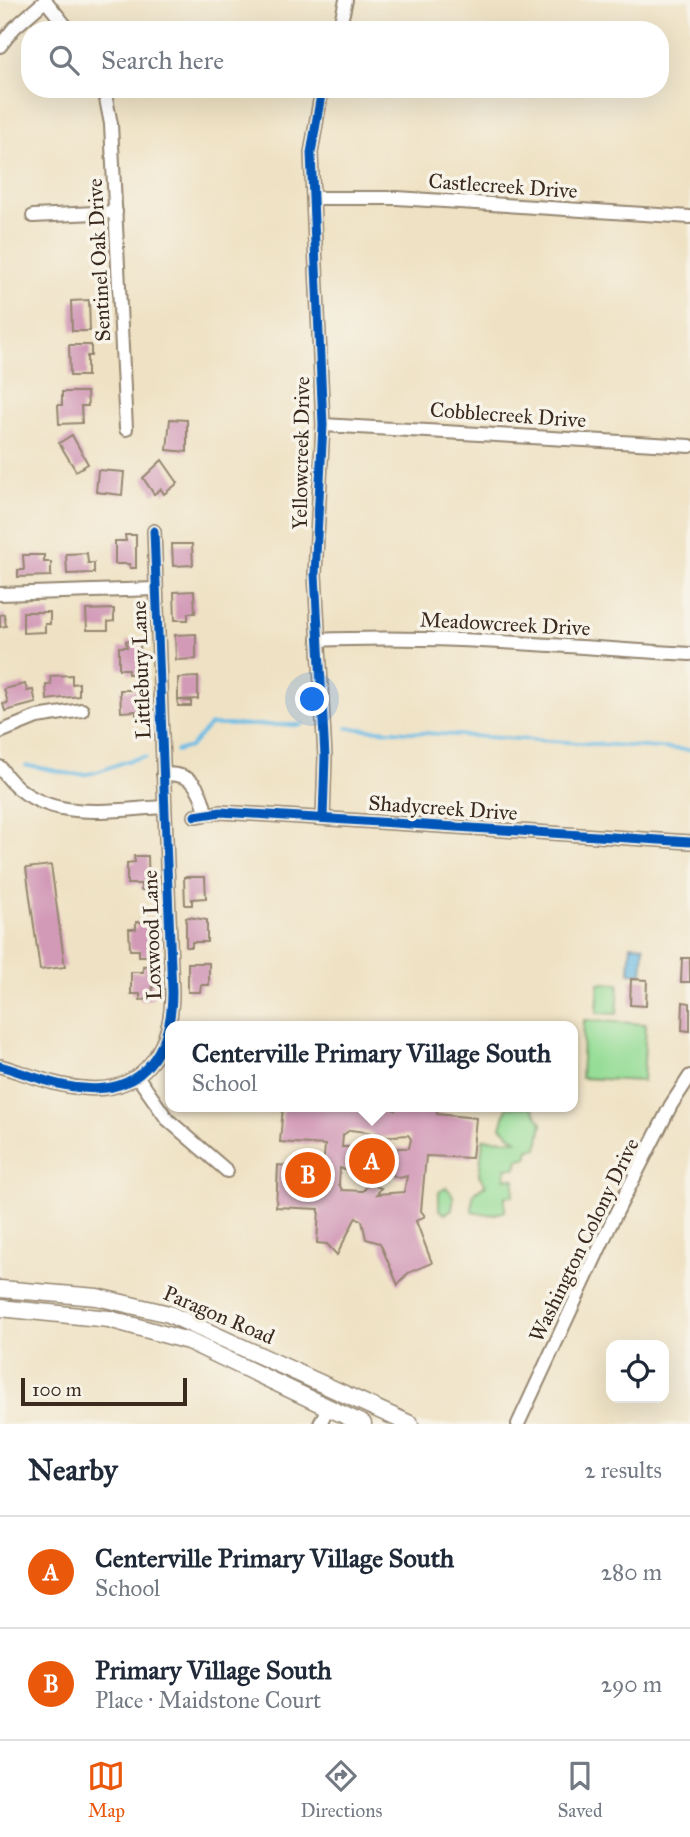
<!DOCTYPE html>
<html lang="en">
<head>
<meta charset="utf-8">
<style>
  body { margin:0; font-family:"IM FELL Great Primer",serif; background:#f2f2f3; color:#1f2937 }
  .controls { position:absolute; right:21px; bottom:21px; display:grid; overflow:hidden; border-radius:14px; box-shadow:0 7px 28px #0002 }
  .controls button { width:63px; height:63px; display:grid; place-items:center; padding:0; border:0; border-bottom:2px solid #e0e1e3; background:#fff; color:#1f2937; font:35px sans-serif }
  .scale { position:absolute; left:21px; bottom:18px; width:166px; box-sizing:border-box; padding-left:7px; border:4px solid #3b2a1e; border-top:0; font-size:19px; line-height:24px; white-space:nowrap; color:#3b2a1e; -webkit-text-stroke:5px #f7f3e8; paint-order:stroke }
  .you { position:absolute; left:313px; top:700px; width:24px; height:24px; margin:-18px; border:5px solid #fff; border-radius:50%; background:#1a73e8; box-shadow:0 0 0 10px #1a73e833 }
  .badge { display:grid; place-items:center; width:46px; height:46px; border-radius:50%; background:#ea580c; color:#fff; font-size:23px; font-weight:700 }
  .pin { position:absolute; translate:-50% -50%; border:4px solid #fff; box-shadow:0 2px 7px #0006 }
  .popup { position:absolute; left:165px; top:1021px; width:413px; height:91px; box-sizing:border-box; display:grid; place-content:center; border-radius:14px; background:#fff; filter:drop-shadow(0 2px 5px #0005); font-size:23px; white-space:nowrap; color:#747a83 }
  .popup b { font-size:26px; color:#1f2937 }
  .popup::after { content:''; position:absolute; left:50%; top:100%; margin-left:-14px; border:14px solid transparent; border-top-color:#fff }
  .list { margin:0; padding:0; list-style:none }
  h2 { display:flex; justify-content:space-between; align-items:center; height:91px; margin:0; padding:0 28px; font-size:30px }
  h2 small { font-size:23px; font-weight:400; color:#747a83 }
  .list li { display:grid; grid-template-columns:46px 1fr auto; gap:21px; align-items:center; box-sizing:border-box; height:112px; padding:0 28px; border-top:2px solid #e0e1e3 }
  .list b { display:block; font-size:26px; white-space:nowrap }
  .list p { margin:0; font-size:23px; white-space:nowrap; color:#747a83 }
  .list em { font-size:23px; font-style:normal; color:#747a83 }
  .icon { flex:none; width:38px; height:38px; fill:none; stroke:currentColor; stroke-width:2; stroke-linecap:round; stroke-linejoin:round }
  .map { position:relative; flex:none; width:690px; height:1424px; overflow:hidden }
  .search { position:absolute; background:#fff; box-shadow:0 7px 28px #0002; left:21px; right:21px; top:21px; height:77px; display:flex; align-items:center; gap:18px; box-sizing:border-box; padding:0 24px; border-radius:28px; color:#747a83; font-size:26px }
  .sheet { height:315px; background:#fff }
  nav { display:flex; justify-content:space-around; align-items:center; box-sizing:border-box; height:98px; border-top:2px solid #e0e1e3; background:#fff; font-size:19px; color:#747a83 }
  nav a { display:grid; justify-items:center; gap:4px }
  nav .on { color:#ea580c }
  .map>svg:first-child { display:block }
</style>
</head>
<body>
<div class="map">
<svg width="690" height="1424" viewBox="0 0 690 1424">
  <rect width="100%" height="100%" fill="#f7f3e8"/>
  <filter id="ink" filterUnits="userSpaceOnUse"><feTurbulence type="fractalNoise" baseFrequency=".0143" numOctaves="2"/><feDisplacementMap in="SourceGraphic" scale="14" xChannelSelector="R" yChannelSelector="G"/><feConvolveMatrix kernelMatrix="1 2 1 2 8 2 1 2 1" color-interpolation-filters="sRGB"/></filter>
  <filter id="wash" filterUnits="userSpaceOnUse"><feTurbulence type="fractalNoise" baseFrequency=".00686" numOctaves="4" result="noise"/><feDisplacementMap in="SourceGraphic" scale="28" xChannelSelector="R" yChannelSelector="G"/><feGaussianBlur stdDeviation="1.57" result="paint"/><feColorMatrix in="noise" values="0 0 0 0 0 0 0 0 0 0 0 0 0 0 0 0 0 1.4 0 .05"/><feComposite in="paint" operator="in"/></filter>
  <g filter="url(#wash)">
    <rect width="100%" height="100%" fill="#efe2c4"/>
    <g fill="#96dd97" stroke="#68845a" stroke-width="2">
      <path d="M599 983 619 984 617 1014 597 1013Z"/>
      <path d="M584 1020 646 1024 643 1081 581 1078Z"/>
      <path d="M507 1107H532L542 1123 538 1148 529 1149 527 1158 518 1159 516 1168H506L505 1178 515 1179 513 1196H505V1211C493 1216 485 1215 472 1211 472 1197 472 1191 486 1185L479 1175 483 1139 517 1140 501 1127Z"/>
      <path d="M446 1188C455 1194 454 1199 452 1209L445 1214 439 1209V1192Z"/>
    </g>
    <path fill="#6abbe5" stroke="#527282" stroke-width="2" d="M631 945 644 946 642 974 629 973Z"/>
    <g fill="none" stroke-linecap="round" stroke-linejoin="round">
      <g stroke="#6abbe5" stroke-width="3.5">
        <path d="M347 728 690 750"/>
        <path d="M176 751 190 747 210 725H302"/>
        <path d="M26 766C47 766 66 777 87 774 108 771 125 758 146 757"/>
      </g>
    </g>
    <g id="blocks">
      <g fill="#d29ab7" fill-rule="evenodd">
        <path d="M89 300 90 331H72L71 301Z"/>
        <path d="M69 345H91V356H87V376H70Z"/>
        <path d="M62 392H87L88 406H81L82 423 59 424 58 405H62Z"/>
        <path d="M170 419 187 420V452L167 450Z"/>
        <path d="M72 435 88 464 76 471 59 443Z"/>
        <path d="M162 460 178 483 164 494 161 489 154 494 143 478Z"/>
        <path d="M98 470 124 472 122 495 96 492Z"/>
        <path d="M125 535H136V568H130L129 564H115V541H126Z"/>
        <path d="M172 544H192L193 565 173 566Z"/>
        <path d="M87 553 88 563H94V573L67 574 66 554Z"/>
        <path d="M23 555H44V562H51V576L18 577V570H24Z"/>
        <path d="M194 591 195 613H188V620H175L174 592Z"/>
        <path d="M114 609V621L108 622V630H87L86 610Z"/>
        <path d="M23 612H50V624H45V632L23 633Z"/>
        <path d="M4 614 6 626 0 627V615Z"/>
        <path d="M196 634V659L176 660 175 635Z"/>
        <path d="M140 640 141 674H128V669H119V647H127L126 641Z"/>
        <path d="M72 675V684L79 683V696L47 700 46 685H51L50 676Z"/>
        <path d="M198 677V699L178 700V678Z"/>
        <path d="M25 684 27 691 33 690 36 703 5 711 3 704 8 703 4 689Z"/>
        <path d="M136 684H142L143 717H136V711L121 712 120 690H136Z"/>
        <path d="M178 700 191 701V706H178Z"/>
        <path d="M134 856H148L149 890H141V884H127V863L135 862Z"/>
        <path d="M51 865 65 967 40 970 26 868Z"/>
        <path d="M184 877H205L206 898 192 899V905H185Z"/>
        <path d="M189 917 207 920V942H192V947H186V918Z"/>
        <path d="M136 922H151V956H139V950H130L129 929H136Z"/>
        <path d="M682 958H690V982H681Z"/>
        <path d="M188 963H209V985H201L200 992H188Z"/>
        <path d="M152 965 153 999 140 1000V994H131V972H143V966Z"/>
        <path d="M631 979 647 980 646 1006 630 1005Z"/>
        <path d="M683 1002 690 1003V1031L682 1030Z"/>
        <path d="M283 1107H391L395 1110 396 1107H437V1114L476 1118 472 1158 426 1156 421 1211 425 1216 416 1221 432 1263 408 1273 398 1285 380 1243 366 1239 362 1221 356 1217 337 1255 327 1244 317 1243 319 1209 276 1207 278 1165 323 1169 325 1145 280 1142ZM350 1130 367 1132 378 1137 408 1135 411 1139 409 1148H398L391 1159 395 1168 389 1173 399 1178 407 1176 404 1192 377 1194 381 1188 369 1184 363 1191 342 1190 339 1184 340 1168 352 1173 356 1164 352 1147H342L343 1135Z"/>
      </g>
    </g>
  </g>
  <g filter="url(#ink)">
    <use href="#blocks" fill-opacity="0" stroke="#958671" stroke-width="2"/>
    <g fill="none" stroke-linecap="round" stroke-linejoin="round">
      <g stroke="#958671" stroke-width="16">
        <g id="minor">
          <path d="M45 0 69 30"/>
          <path d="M339 30 346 0"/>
          <path d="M0 46 14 28 46 0"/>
          <path d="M104 89 111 124 126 429"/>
          <path d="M322 89 311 153 323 425 315 574 325 757 323 818"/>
          <path d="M313 198H397L690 217"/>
          <path d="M33 216 116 212"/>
          <path d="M323 425 690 446"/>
          <path d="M0 594 156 589"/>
          <path d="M318 640C442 634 566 647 690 654"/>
          <path d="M0 732 37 717 82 710"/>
          <path d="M0 767C37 825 105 810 164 807"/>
          <path d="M163 774C191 773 200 785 206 813"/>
          <path d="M195 816 221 812 690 842"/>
          <path d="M0 1066C27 1074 55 1086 83 1088 145 1095 172 1046 172 992L154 531"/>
          <path d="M137 1076 167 1119 227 1171"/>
          <path d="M320 1424 328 1407"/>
          <path d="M518 1424 613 1219 671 1105 690 1076"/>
        </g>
      </g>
      <g stroke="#958671" stroke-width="19">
        <g id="tertiary">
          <path d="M0 1289 97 1297 169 1314 410 1424"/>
          <path d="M0 1308 109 1319 188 1341 363 1424"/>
        </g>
      </g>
      <use href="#minor" stroke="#fff" stroke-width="12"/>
      <use href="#tertiary" stroke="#fff" stroke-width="16"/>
      <g stroke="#f7f3e8" stroke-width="13">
        <g id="cycleway">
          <path d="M322 89 311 153 323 425 315 574 325 757 323 818"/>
          <path d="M195 816 221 812 690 842"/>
          <path d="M0 1066C27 1074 55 1086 83 1088 145 1095 172 1046 172 992L154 531"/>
        </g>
      </g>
      <use href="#cycleway" stroke="#0057b8" stroke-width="9"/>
    </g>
  </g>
  <g text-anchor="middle" stroke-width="7" stroke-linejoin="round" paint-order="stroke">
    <g font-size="21" fill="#3b2a1e" stroke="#f7f3e8">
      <text transform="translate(503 186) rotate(4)" y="7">Castlecreek Drive</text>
      <text transform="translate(99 260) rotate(-93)" y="7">Sentinel Oak Drive</text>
      <text transform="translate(508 415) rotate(4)" y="7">Cobblecreek Drive</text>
      <text transform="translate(301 453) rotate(-89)" y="7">Yellowcreek Drive</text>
      <text transform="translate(505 624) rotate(3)" y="7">Meadowcreek Drive</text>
      <text transform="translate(141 670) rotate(-92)" y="7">Littlebury Lane</text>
      <text transform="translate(443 808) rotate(4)" y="7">Shadycreek Drive</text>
      <text transform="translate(152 935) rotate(-92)" y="7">Loxwood Lane</text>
      <text transform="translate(584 1240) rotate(-64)" y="7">Washington Colony Drive</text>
      <text transform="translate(219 1315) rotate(23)" y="7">Paragon Road</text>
    </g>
  </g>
</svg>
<div class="controls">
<button><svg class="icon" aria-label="locate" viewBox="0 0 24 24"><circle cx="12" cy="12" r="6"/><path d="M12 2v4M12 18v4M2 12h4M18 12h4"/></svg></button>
</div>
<div class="scale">100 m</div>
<div class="you"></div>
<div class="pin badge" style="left:372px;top:1161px">A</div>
<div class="popup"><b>Centerville Primary Village South</b>School</div>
<div class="pin badge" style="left:308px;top:1175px">B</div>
<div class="search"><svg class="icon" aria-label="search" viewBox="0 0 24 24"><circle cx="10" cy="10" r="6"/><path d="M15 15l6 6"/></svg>Search here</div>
</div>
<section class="sheet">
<h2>Nearby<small>2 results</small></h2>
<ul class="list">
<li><span class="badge">A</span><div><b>Centerville Primary Village South</b><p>School</p></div><em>280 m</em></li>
<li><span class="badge">B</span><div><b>Primary Village South</b><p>Place · Maidstone Court</p></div><em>290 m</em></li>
</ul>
</section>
<nav>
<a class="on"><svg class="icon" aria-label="map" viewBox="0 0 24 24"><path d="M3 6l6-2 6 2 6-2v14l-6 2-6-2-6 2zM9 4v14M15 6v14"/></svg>Map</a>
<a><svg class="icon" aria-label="directions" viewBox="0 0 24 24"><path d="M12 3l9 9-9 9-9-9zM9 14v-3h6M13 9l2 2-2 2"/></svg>Directions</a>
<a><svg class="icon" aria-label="saved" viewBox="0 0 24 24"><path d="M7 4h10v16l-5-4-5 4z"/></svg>Saved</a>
</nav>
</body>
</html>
